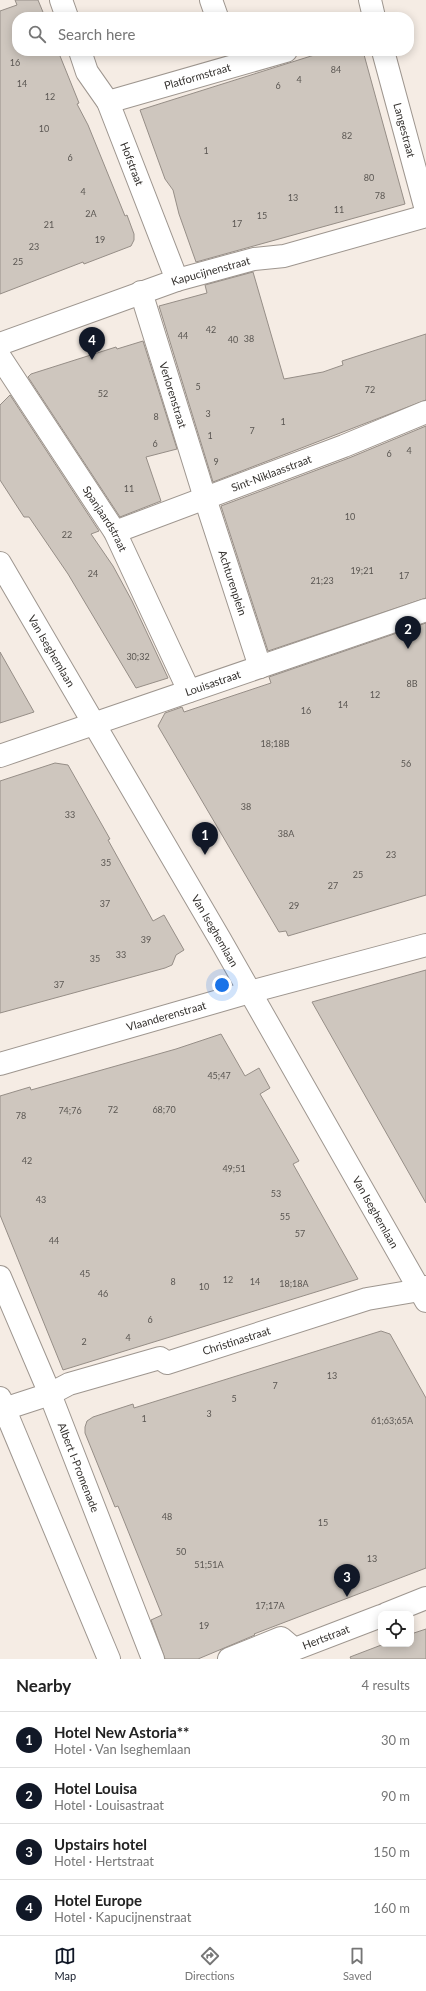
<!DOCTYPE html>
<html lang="en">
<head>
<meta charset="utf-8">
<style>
  body { margin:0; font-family:Lato,sans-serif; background:#f2f2f2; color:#222 }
  .controls { position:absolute; right:12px; bottom:12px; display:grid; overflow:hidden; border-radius:8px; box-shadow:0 2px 10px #0003 }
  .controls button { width:36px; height:36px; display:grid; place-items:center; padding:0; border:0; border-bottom:1px solid #e0e0e0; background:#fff; color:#222; font:20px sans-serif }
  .you { position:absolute; left:222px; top:985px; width:14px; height:14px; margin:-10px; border:3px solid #fff; border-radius:50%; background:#1a73e8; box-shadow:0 0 0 6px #1a73e833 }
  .badge { display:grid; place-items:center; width:26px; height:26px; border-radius:50%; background:#111827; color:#fff; font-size:13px; font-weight:700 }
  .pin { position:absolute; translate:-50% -33px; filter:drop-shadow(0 1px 2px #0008) }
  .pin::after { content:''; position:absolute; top:21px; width:14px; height:12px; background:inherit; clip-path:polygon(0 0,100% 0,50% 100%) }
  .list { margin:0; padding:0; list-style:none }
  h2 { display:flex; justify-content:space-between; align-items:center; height:52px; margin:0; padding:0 16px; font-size:17px }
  h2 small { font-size:13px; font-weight:400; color:#767676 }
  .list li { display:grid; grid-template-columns:26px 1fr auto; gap:12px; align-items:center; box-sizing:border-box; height:56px; padding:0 16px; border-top:1px solid #e0e0e0 }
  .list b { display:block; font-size:15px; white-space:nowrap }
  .list p { margin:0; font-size:13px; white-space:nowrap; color:#767676 }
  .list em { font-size:13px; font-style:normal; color:#767676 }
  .icon { flex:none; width:22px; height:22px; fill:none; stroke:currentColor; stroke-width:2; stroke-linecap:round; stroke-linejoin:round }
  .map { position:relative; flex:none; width:426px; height:1659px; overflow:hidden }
  .search { position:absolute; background:#fff; box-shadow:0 2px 10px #0003; left:12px; right:12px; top:12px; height:44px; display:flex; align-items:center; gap:10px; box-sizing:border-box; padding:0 14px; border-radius:16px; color:#767676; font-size:15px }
  .sheet { height:276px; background:#fff }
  nav { display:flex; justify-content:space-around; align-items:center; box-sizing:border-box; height:56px; border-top:1px solid #e0e0e0; background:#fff; font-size:11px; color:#767676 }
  nav a { display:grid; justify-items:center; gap:2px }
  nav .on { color:#111827 }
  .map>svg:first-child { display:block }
</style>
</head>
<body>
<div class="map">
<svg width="426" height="1659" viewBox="0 0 426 1659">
  <rect width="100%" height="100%" fill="#f5ece4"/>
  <g fill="#cec6be" stroke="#968e87">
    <path d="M15 0H38L45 17H17V51H58L79 103 77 104 88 125 125 216 127 215 134 234V240L131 246 84 264 83 262 0 294V11L17 5Z"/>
    <path d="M327 51H363L405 204 196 262 179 214 173 190 165 179 140 110Z"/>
    <path d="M253 272 284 379 323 372 343 365 342 361 426 334V400L213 482 159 306 207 293 205 285Z"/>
    <path d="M143 341 177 449 146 457 161 501 120 517 28 377 31 374 116 347 117 349Z"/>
    <path d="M10 395 99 531 91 534 113 566 132 601 168 678 136 688 68 574 29 517H24L0 480V405Z"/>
    <path d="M426 426V598L268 651 221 506 349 458Z"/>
    <path d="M426 623V895L288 936 286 931 279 932 158 726 165 713 182 707 184 712 271 683 269 677Z"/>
    <path d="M0 652 34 712 0 723Z"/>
    <path d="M55 763 68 765 110 839 108 840 153 921 164 915 184 950 176 955 172 965 165 968 0 1013V781Z"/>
    <path d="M426 970V1203L312 1002Z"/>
    <path d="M221 1034 245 1076 259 1068 270 1088 260 1094 299 1161 293 1164 358 1279 63 1370 0 1215V1096L30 1087 31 1090 176 1049Z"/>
    <path d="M381 1331 390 1334 426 1398V1568L254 1634 255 1635 198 1659H165L151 1620 162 1615 118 1506 115 1507 85 1433V1427L87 1421 93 1417 133 1404 134 1408Z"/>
    <path d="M426 1629V1659H351L350 1657 384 1644H411V1634Z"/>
  </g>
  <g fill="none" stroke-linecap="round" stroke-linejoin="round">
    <g stroke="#9e968f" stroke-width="24">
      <g id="minor">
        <path d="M61 0 67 17"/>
        <path d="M211 0 217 17"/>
        <path d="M370 0 374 17"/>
        <path id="s1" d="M80 51 87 72 108 102 177 280"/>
        <path id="s2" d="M383 51 426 210"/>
        <path id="s3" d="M108 102 286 51"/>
        <path id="s4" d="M141 292 205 498 260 667"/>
        <path id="s5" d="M0 344 177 280 254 259 284 256 426 216"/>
        <path id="s6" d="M0 357 115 532 189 691"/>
        <path id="s7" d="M115 532 344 446 426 412"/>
        <path id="s8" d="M0 563 221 941 426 1301"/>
        <path id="s9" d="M0 756 426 610"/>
        <path id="s10" d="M0 1064 250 992 426 945"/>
        <path id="s11" d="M0 1277 50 1394 153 1659"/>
        <path d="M0 1398 109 1659"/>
        <path id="s12" d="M4 1409 50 1394 69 1384 160 1358 167 1363 367 1299 420 1290 426 1287"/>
        <path d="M386 1614 426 1598"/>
        <path d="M229 1659 281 1638 294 1649"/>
        <path id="s13" d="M269 1659 381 1616"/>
      </g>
    </g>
    <use href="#minor" stroke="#fff" stroke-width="22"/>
  </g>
  <g text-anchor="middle" stroke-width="3" stroke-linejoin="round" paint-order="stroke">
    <g font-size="9" fill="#5a5652">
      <text x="15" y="66">16</text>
      <text x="336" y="73">84</text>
      <text x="299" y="83">4</text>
      <text x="22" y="87">14</text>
      <text x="278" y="89">6</text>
      <text x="50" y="100">12</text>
      <text x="44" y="132">10</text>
      <text x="347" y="139">82</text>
      <text x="206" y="154">1</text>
      <text x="70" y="161">6</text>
      <text x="369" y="181">80</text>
      <text x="83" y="195">4</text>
      <text x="380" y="199">78</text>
      <text x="293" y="201">13</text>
      <text x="339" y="213">11</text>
      <text x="91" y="217">2A</text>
      <text x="262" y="219">15</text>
      <text x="237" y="227">17</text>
      <text x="49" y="228">21</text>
      <text x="100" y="243">19</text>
      <text x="34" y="250">23</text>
      <text x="18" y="265">25</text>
      <text x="211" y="333">42</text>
      <text x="183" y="339">44</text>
      <text x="249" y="342">38</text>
      <text x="233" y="343">40</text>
      <text x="198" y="390">5</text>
      <text x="370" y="393">72</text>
      <text x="103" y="397">52</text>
      <text x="208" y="417">3</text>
      <text x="156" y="420">8</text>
      <text x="283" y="425">1</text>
      <text x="252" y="434">7</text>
      <text x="210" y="439">1</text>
      <text x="155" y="447">6</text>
      <text x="409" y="454">4</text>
      <text x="389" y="457">6</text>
      <text x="216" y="465">9</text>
      <text x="129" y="492">11</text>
      <text x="350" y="520">10</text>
      <text x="67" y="538">22</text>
      <text x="362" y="574">19;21</text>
      <text x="93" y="577">24</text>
      <text x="404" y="579">17</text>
      <text x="322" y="584">21;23</text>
      <text x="138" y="660">30;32</text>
      <text x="412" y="687">8B</text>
      <text x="375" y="698">12</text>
      <text x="343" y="708">14</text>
      <text x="306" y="714">16</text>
      <text x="275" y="747">18;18B</text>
      <text x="406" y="767">56</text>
      <text x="246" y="810">38</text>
      <text x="70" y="818">33</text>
      <text x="286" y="837">38A</text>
      <text x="391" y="858">23</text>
      <text x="106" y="866">35</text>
      <text x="358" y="878">25</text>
      <text x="333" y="889">27</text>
      <text x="105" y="907">37</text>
      <text x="294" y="909">29</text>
      <text x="146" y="943">39</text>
      <text x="121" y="958">33</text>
      <text x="95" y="962">35</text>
      <text x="59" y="988">37</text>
      <text x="219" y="1079">45;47</text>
      <text x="113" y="1113">72</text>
      <text x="164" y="1113">68;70</text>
      <text x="70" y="1114">74;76</text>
      <text x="21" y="1119">78</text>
      <text x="27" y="1164">42</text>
      <text x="234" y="1172">49;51</text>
      <text x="276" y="1197">53</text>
      <text x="41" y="1203">43</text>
      <text x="285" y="1220">55</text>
      <text x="300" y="1237">57</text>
      <text x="54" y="1244">44</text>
      <text x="85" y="1277">45</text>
      <text x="228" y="1283">12</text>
      <text x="173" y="1285">8</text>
      <text x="255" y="1285">14</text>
      <text x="294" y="1287">18;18A</text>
      <text x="204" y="1290">10</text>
      <text x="103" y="1297">46</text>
      <text x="150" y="1323">6</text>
      <text x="128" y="1341">4</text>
      <text x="84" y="1345">2</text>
      <text x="332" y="1379">13</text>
      <text x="275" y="1389">7</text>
      <text x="234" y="1402">5</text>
      <text x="209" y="1417">3</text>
      <text x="144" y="1422">1</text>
      <text x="392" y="1424">61;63;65A</text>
      <text x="167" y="1520">48</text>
      <text x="323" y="1526">15</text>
      <text x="181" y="1555">50</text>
      <text x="372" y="1562">13</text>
      <text x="209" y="1568">51;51A</text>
      <text x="270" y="1609">17;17A</text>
      <text x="204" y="1629">19</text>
    </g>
    <g font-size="11" fill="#34312e" stroke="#fefaf7">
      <text dy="4" stroke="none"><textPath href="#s3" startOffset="93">Platformstraat</textPath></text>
      <text dy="4" stroke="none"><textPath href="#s2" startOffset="82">Langestraat</textPath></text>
      <text dy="4" stroke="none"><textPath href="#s1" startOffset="125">Hofstraat</textPath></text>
      <text dy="4" stroke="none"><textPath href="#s5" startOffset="223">Kapucijnenstraat</textPath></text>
      <text dy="4" stroke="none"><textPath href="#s4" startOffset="108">Verlorenstraat</textPath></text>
      <text dy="4" stroke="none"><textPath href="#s7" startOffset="167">Sint-Niklaasstraat</textPath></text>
      <text dy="4" stroke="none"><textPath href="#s6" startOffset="193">Spanjaardstraat</textPath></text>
      <text dy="4" stroke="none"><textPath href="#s4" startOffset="305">Achturenplein</textPath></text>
      <text dy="4" stroke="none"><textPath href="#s8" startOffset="102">Van Iseghemlaan</textPath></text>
      <text dy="4" stroke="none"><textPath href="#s9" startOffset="225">Louisastraat</textPath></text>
      <text dy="4" stroke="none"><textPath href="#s8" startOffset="426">Van Iseghemlaan</textPath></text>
      <text dy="4" stroke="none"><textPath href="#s10" startOffset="173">Vlaanderenstraat</textPath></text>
      <text dy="4" stroke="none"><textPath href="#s8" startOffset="750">Van Iseghemlaan</textPath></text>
      <text dy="4" stroke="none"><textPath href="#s12" startOffset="246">Christinastraat</textPath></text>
      <text dy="4" stroke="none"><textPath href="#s11" startOffset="206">Albert I-Promenade</textPath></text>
      <text dy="4" stroke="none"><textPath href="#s13" startOffset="61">Hertstraat</textPath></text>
    </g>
  </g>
</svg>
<div class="controls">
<button><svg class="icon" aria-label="locate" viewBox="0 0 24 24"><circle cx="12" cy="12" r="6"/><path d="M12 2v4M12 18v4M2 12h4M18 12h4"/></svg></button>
</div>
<div class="you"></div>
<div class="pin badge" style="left:205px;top:855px">1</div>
<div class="pin badge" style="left:408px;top:649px">2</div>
<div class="pin badge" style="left:347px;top:1597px">3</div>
<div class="pin badge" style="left:92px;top:360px">4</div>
<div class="search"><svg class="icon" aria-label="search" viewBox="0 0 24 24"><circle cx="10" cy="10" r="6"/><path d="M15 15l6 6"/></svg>Search here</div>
</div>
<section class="sheet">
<h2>Nearby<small>4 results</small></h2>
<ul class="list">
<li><span class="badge">1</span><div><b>Hotel New Astoria**</b><p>Hotel · Van Iseghemlaan</p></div><em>30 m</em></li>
<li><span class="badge">2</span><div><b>Hotel Louisa</b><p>Hotel · Louisastraat</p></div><em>90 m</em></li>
<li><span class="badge">3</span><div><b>Upstairs hotel</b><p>Hotel · Hertstraat</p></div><em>150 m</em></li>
<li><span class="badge">4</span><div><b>Hotel Europe</b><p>Hotel · Kapucijnenstraat</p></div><em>160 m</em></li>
</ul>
</section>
<nav>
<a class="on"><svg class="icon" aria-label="map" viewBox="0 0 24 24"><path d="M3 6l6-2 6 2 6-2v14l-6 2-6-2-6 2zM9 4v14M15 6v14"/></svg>Map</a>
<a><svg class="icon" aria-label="directions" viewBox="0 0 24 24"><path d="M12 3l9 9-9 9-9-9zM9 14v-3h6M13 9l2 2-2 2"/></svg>Directions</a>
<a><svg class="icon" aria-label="saved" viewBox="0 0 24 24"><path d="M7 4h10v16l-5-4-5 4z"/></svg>Saved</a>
</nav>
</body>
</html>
